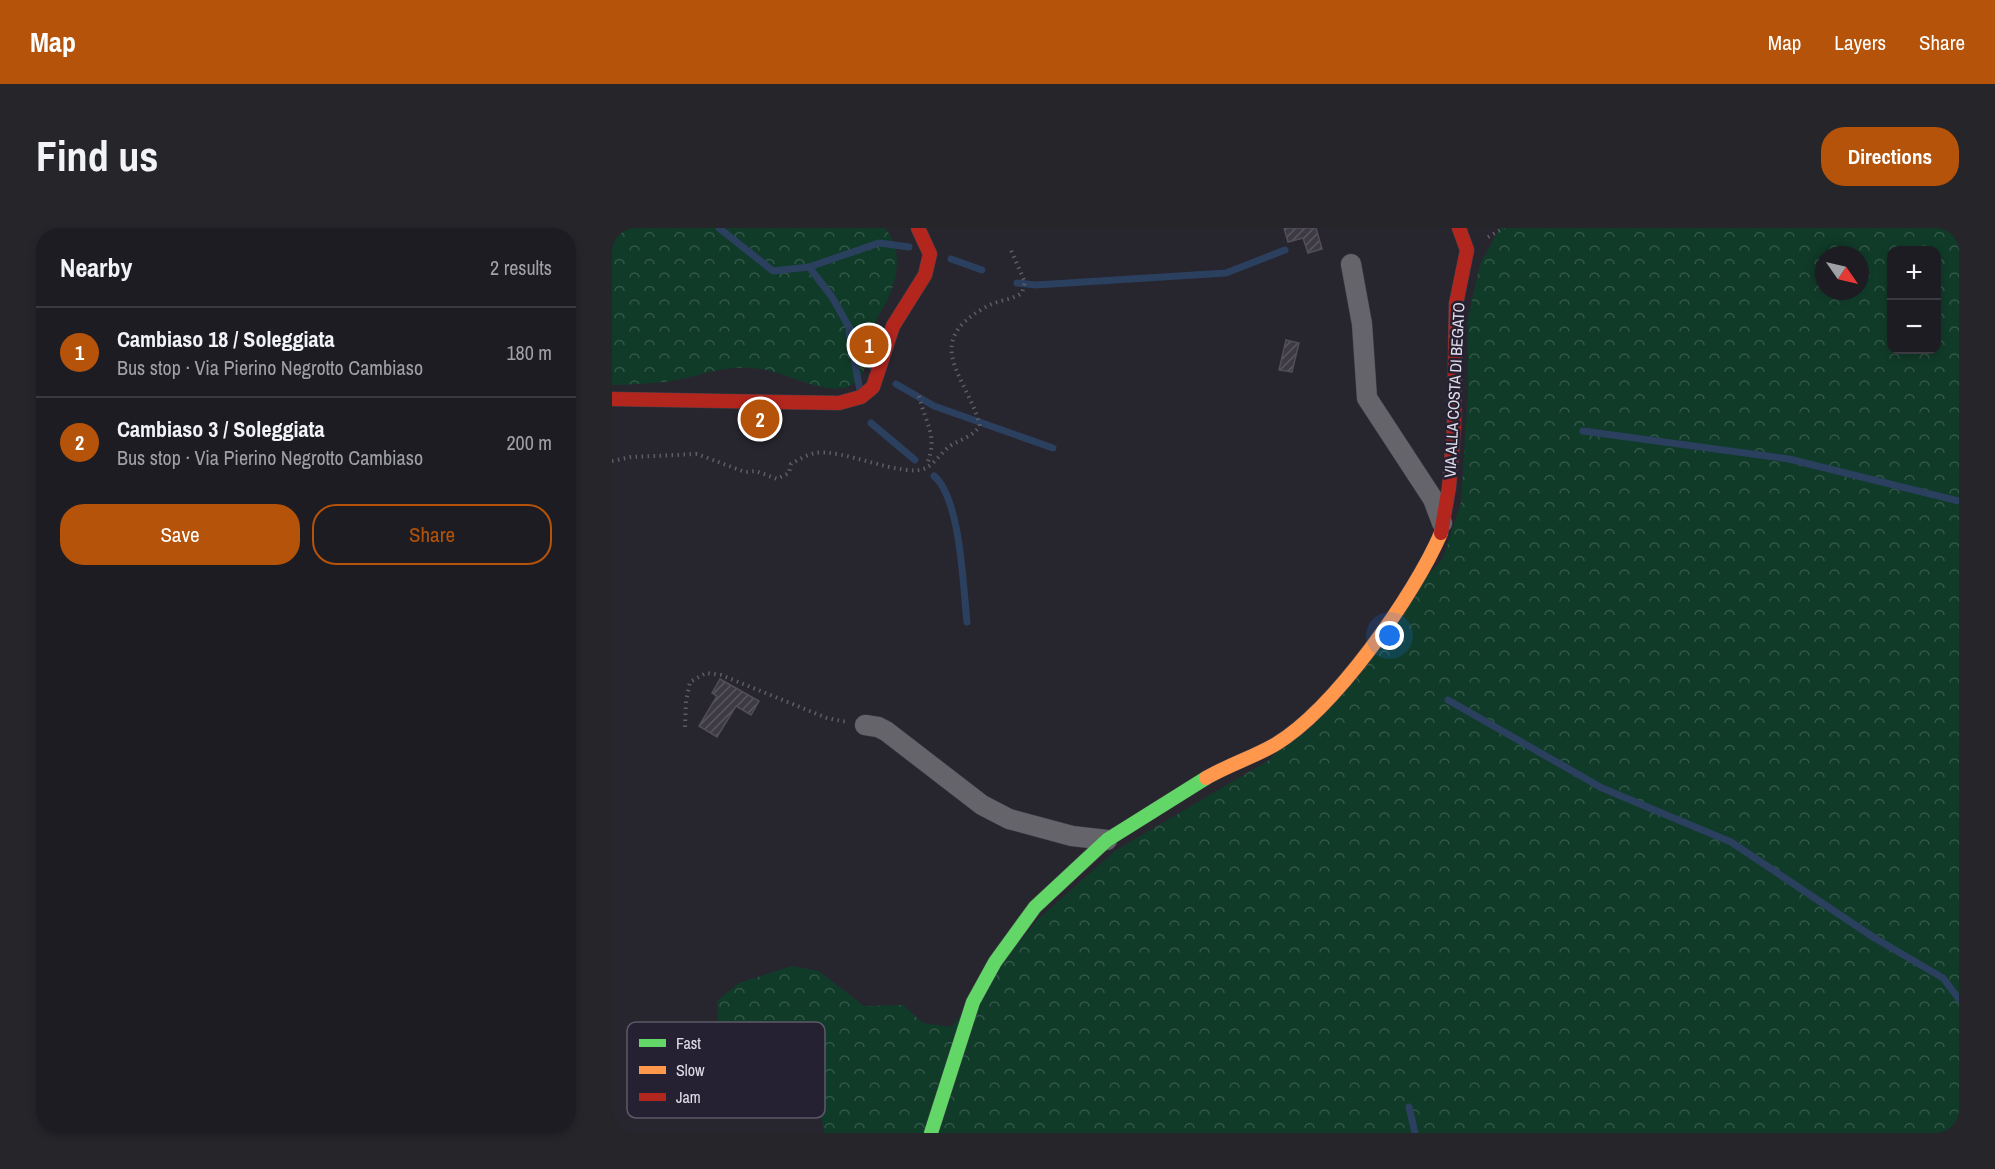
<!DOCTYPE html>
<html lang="en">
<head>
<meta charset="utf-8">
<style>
  body { margin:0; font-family:"Archivo Narrow",sans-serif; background:#25252a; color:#f1f3f6 }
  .controls { position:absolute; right:18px; top:18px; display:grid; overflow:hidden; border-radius:12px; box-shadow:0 3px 9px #0003 }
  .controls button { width:54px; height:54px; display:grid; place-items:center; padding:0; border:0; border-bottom:2px solid #3b3a40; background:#1d1c22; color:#f1f3f6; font:30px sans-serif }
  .compass { position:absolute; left:1203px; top:18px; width:54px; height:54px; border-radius:50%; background:#1d1c22; box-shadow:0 3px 9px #0003; rotate:124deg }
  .you { position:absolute; left:778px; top:408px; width:21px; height:21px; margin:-15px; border:4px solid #fff; border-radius:50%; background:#1a73e8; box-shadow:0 0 0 9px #1a73e833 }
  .badge { display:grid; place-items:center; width:39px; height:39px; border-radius:50%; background:#b45309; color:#fff; font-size:20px; font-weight:700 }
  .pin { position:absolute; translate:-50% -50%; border:3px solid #fff; box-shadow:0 2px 6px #0006 }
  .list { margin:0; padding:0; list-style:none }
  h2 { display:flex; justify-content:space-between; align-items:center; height:78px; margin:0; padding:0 24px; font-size:26px }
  h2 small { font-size:20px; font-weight:400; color:#a0a1a5 }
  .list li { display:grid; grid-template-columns:39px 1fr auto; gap:18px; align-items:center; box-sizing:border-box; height:90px; padding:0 24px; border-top:2px solid #3b3a40 }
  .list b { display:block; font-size:22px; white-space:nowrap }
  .list p { margin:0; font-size:20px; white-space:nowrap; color:#a0a1a5 }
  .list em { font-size:20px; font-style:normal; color:#a0a1a5 }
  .actions { display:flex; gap:12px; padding:18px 24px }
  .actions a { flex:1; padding:14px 0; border:2px solid #b45309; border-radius:24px; text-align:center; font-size:21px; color:#b45309 }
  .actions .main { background:#b45309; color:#fff }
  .map { position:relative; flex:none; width:1347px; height:905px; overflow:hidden; border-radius:24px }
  header { display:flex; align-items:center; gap:36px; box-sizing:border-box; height:84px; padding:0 30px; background:#b45309; color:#fff }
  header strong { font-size:28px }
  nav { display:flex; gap:33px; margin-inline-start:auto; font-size:21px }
  .intro { display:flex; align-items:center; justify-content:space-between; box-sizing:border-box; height:144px; padding:0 36px }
  h1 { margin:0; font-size:42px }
  .button { padding:15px 27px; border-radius:24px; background:#b45309; color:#fff; font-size:21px; font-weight:700 }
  main { display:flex; gap:36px; padding:0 36px }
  aside { flex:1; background:#1d1c22; border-radius:24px; box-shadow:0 3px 9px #0003 }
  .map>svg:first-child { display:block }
</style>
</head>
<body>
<header>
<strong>Map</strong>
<nav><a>Map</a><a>Layers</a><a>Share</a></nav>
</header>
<div class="intro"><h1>Find us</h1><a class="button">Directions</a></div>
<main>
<aside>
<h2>Nearby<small>2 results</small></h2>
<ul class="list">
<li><span class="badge">1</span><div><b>Cambiaso 18 / Soleggiata</b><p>Bus stop · Via Pierino Negrotto Cambiaso</p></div><em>180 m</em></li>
<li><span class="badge">2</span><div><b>Cambiaso 3 / Soleggiata</b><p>Bus stop · Via Pierino Negrotto Cambiaso</p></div><em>200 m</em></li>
</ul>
<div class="actions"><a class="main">Save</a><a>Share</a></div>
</aside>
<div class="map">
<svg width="1347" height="905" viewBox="0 0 1347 905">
  <defs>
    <pattern id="forest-crowns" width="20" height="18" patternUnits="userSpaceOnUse" patternTransform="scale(1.5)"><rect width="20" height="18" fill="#113b29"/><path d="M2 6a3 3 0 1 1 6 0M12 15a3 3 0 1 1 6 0" fill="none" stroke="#335748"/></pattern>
    <pattern id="building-hatch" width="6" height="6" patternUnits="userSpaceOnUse" patternTransform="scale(1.5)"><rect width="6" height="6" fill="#3d3a45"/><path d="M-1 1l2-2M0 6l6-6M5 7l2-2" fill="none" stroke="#595660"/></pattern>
  </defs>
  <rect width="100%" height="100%" fill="#27252e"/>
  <g fill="url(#forest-crowns)" fill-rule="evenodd">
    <path d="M0 0H273C291 21 286 50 275 73 270 82 264 91 261 101 255 118 258 146 241 156 219 171 175 144 149 141 111 136 94 147 59 153 40 156 20 156 0 157Z"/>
    <path d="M888 0H1347V905H212L209 885 189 860 106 802 105 773 127 755 180 738 207 743 252 778 291 777 311 795 339 799 425 692 503 623 657 532 831 330 849 274 856 164V90L868 36ZM1280 22H1324V122H1280ZM1212 27H1248V63H1212Z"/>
  </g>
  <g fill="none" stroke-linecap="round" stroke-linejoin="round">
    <g stroke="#2b3f5f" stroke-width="7">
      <path d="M107 0 161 43 197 39 267 15 297 19"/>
      <path d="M339 31 370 42"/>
      <path d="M197 39 220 69 259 138"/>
      <path d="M405 55 424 57 614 45 673 22"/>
      <path d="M237 104 248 163"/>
      <path d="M284 156 322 178 441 220"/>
      <path d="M259 195 303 232"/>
      <path d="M971 203 1177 231 1347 273"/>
      <path d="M322 248C349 271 351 360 355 394"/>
      <path d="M836 472 990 560 1119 614 1261 709 1331 750 1347 771"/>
      <path d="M797 879 803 905"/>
    </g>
  </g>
  <g fill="url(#building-hatch)" stroke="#514e57" stroke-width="1.5">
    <path d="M672 0H704L710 21 696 25 691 10 676 14Z"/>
    <path d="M674 112 687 115 680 144 667 142Z"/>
    <path d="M108 451 147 473 139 487 124 478 105 509 87 498 105 468 100 465Z"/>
  </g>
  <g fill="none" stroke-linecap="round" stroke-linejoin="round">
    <g stroke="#424048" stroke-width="21">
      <g id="street">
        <path d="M739 36 750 96 755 170 821 271 830 295"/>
        <path d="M253 497 266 499 274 503 370 577 397 591 460 608 495 612"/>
      </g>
    </g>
    <g stroke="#424048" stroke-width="15">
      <path id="fast" d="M319 905 361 774 383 734 423 679 495 612 594 550"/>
    </g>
    <g stroke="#424048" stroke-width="15">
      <path id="slow" d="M594 550C616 537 642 529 664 516 723 480 802 368 829 305"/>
    </g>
    <g stroke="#424048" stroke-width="15">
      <g id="jam">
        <path d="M0 171 227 175 249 169 261 159 281 98 313 47 318 26 306 0"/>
        <path d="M829 305 837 259 842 199 844 76 855 22 847 0"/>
      </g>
    </g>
    <g stroke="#5f5d64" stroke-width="4" stroke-dasharray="1.5 4.5" stroke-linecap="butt">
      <path d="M876 9 892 0"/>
      <path d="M307 168C314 197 326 207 315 236"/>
      <path d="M0 233 19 229 85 226 133 244 144 243 165 251 177 245 179 236C186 232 196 226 204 225 230 220 292 251 314 240 322 236 330 224 338 218 349 211 360 209 368 198 355 148 309 116 372 80 384 72 398 73 410 65L413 54 398 20"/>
      <path d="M73 499 74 473 78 454 94 445 109 447 215 490 235 494"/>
    </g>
    <use href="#street" stroke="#66646b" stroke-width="20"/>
    <use href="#fast" stroke="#63d668" stroke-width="14"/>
    <use href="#slow" stroke="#ff974d" stroke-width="14"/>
    <use href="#jam" stroke="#b3261e" stroke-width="14"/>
  </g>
  <g text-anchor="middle" stroke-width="5" stroke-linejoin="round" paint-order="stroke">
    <g font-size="16" fill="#e0dde9" stroke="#262132">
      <text transform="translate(842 162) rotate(-87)" y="6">VIA ALLA COSTA DI BEGATO</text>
    </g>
  </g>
  <rect x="15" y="794" width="198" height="96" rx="9" fill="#262132" stroke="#5e5969" stroke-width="1.5"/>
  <rect x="27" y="811" width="27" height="8" fill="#63d668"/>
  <rect x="27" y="838" width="27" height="8" fill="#ff974d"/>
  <rect x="27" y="865" width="27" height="8" fill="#b3261e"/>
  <g font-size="16" fill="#e0dde9">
    <text x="64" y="821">Fast</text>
    <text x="64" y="848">Slow</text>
    <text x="64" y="875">Jam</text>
  </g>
</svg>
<div class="controls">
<button>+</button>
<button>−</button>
</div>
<svg class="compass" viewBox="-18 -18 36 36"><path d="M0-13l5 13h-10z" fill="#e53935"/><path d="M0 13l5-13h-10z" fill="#a0a1a5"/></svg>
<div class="you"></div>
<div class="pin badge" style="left:257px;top:117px">1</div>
<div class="pin badge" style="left:148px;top:191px">2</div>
</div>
</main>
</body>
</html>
